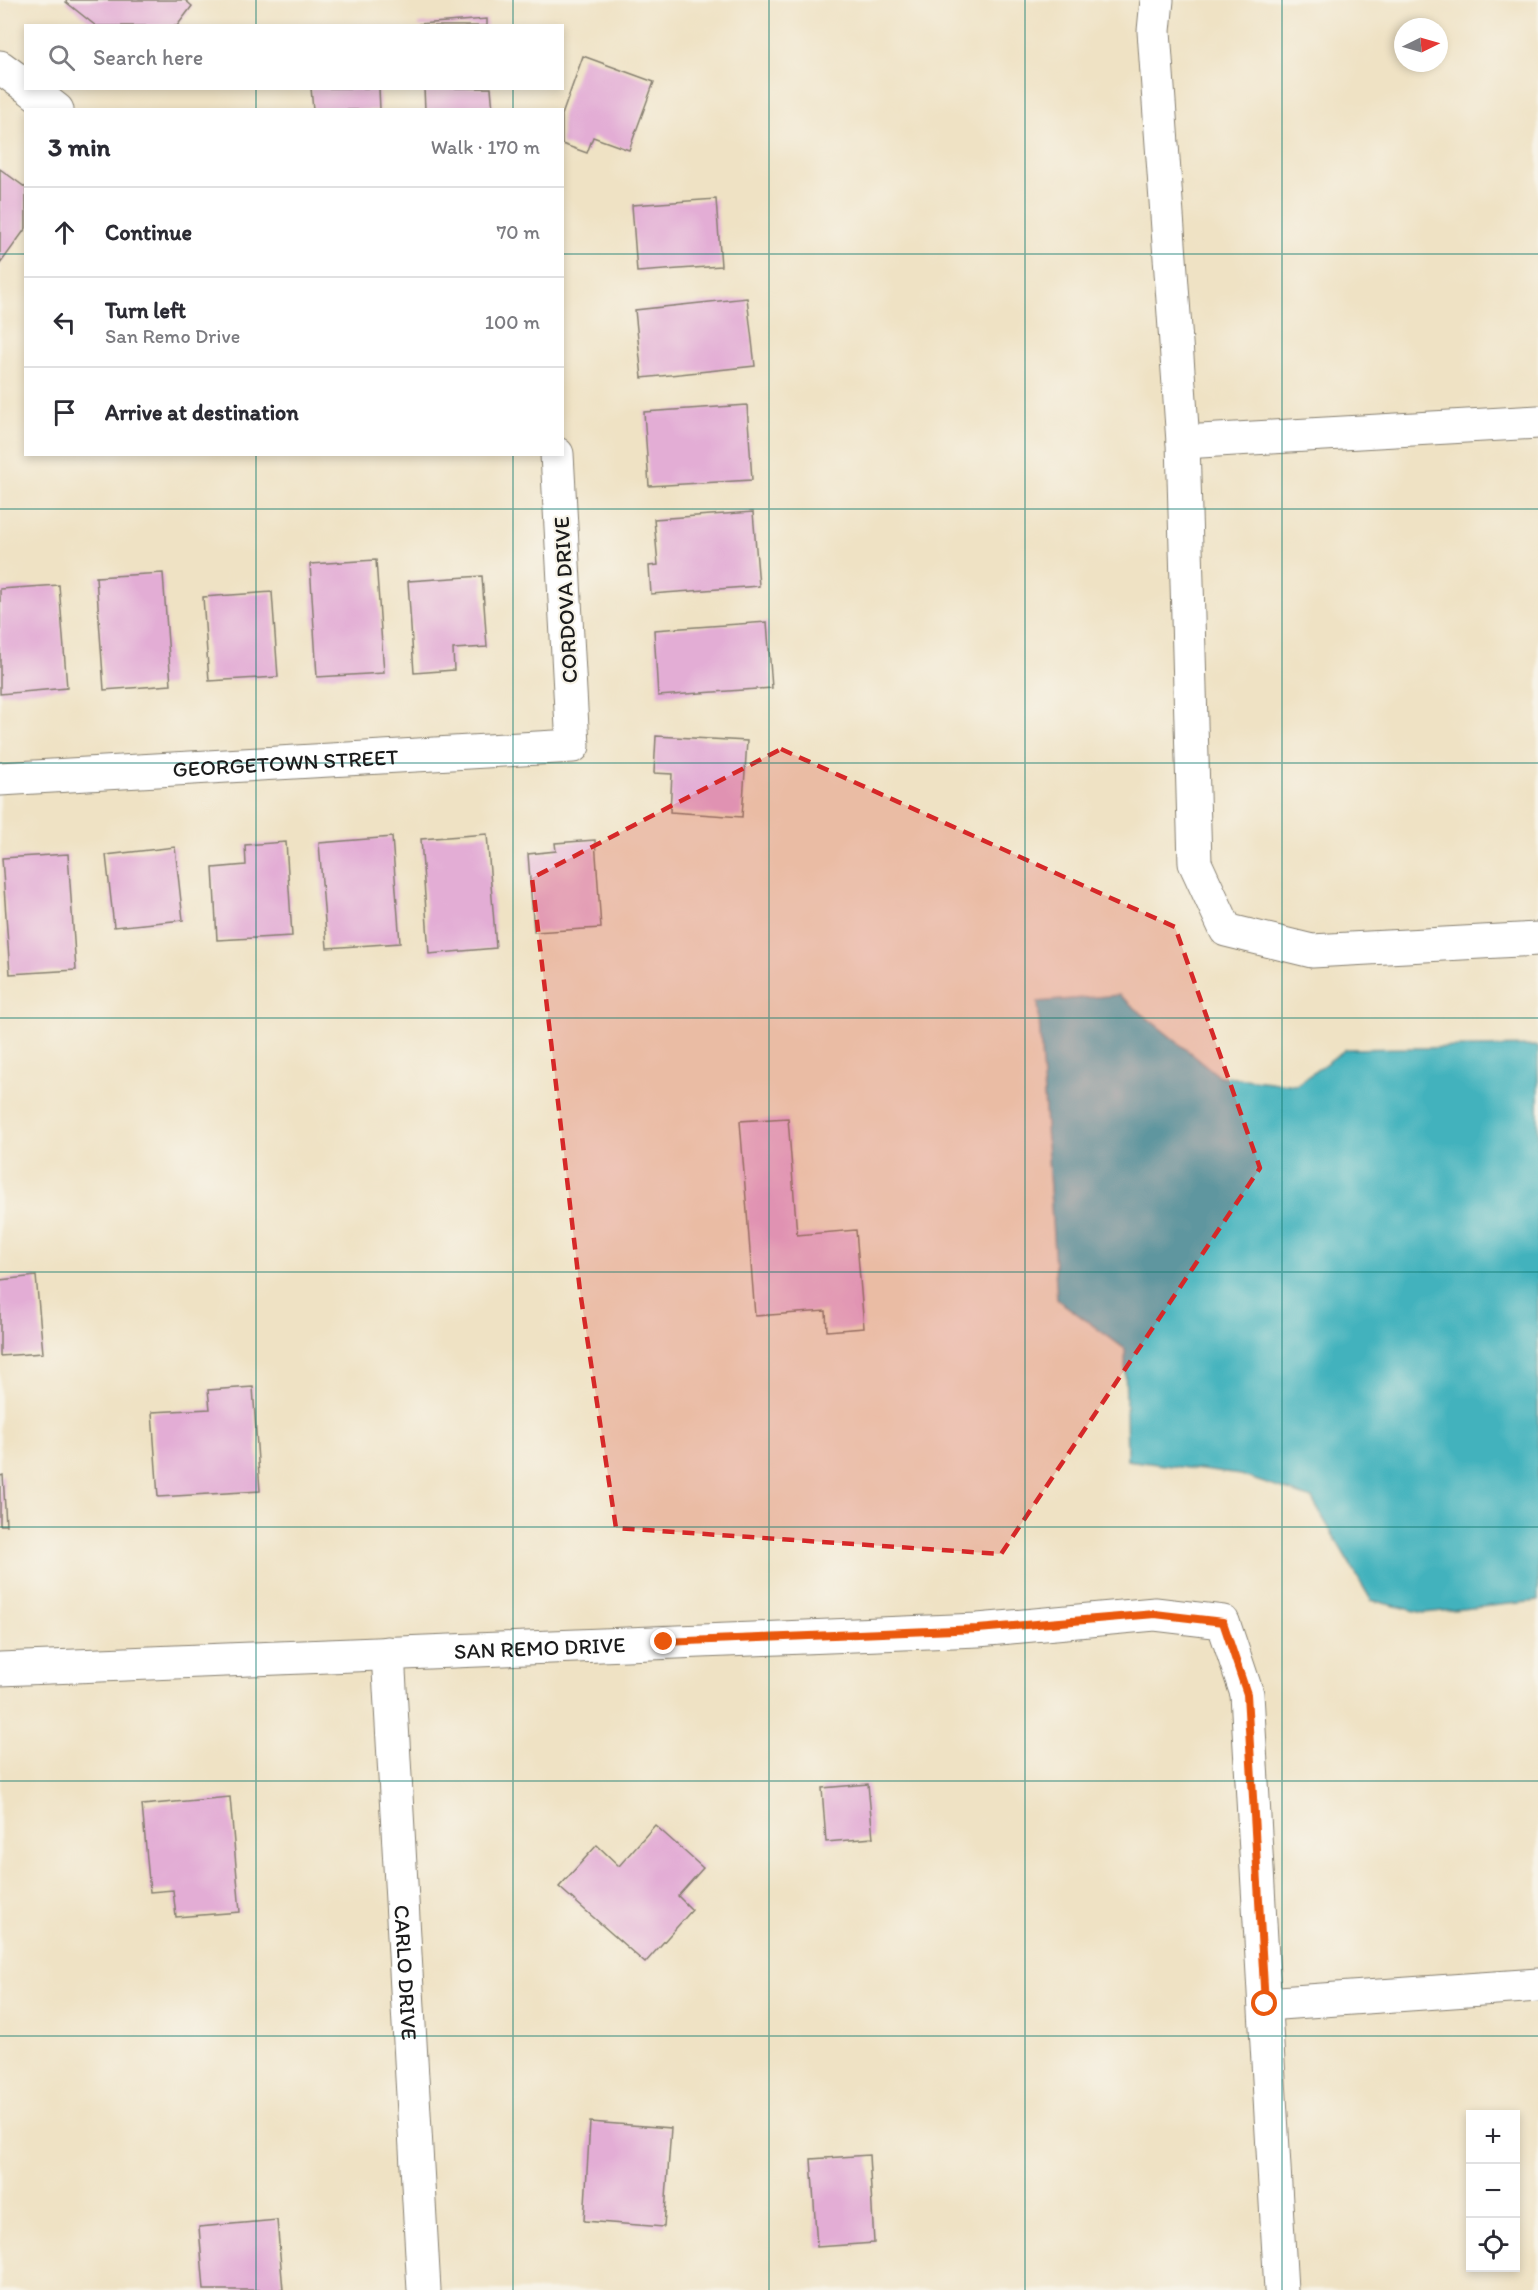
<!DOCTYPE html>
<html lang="en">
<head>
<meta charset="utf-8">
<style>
  body { margin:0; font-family:Itim,sans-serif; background:#f7f7f7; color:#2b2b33 }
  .controls { position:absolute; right:18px; bottom:18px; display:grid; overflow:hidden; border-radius:0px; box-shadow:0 3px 9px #0003 }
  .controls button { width:54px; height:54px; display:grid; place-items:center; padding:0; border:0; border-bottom:2px solid #e1e1e2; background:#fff; color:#2b2b33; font:30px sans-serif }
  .compass { position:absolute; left:1394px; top:18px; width:54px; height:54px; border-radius:50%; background:#fff; box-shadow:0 3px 9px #0003; rotate:85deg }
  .stop { position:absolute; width:18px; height:18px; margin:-14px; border:4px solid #ea580c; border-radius:50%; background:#fff }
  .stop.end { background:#ea580c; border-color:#fff; box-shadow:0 2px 6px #0008 }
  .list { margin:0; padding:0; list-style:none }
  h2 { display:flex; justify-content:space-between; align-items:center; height:78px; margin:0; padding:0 24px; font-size:26px }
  h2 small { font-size:20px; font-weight:400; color:#7c7c81 }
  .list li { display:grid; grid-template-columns:39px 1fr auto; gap:18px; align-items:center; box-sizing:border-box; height:90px; padding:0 24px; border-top:2px solid #e1e1e2 }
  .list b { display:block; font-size:22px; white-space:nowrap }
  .list p { margin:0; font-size:20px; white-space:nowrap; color:#7c7c81 }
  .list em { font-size:20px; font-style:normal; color:#7c7c81 }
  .icon { flex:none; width:33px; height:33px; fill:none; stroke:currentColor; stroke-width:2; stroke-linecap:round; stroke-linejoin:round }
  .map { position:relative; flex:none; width:1538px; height:2290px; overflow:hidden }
  .search { position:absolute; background:#fff; box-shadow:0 3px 9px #0003; left:24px; top:24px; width:540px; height:66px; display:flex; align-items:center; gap:15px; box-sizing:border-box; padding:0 21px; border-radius:0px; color:#7c7c81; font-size:22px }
  .panel { position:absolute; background:#fff; box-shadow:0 3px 9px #0003; left:24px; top:108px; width:540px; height:348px; border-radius:0px }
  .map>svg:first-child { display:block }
</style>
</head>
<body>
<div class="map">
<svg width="1538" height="2290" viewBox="0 0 1538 2290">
  <rect width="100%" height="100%" fill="#f7f3e8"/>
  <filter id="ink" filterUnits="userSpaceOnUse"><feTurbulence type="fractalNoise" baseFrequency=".0167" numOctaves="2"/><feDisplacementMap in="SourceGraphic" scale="12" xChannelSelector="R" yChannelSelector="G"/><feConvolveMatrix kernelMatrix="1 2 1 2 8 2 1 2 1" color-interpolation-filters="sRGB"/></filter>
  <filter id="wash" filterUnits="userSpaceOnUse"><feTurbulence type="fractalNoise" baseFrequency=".008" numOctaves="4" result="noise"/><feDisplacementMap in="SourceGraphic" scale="24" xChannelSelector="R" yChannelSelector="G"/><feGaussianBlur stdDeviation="1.35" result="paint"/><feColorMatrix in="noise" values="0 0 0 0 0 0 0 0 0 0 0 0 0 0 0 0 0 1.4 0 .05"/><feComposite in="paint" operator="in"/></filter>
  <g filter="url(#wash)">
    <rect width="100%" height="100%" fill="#efe2c4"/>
    <path fill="#43b2bd" stroke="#30676c" stroke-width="1.5" d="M1119 995 1219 1076 1296 1085 1346 1049 1538 1046V1601L1424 1613 1371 1600 1312 1499 1240 1475 1127 1460 1125 1349 1057 1299 1038 1002Z"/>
    <g id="blocks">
      <g fill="#e3add5">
        <path d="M67 0H185L192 6 177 26H96L66 2Z"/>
        <path d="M487 19V26H419V24Z"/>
        <path d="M583 56 654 82 629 150 593 137 587 153 562 144V115Z"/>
        <path d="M311 88H379L380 110H313Z"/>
        <path d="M424 88H491L493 110H425Z"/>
        <path d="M0 169 26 188V228L0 264Z"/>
        <path d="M716 199 721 266 637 272 632 205Z"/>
        <path d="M747 298 755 366 642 378 635 310Z"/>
        <path d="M747 405 752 480 649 486 644 412Z"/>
        <path d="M753 512 759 586 651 594 649 566 658 565 654 519Z"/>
        <path d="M376 560 384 673 317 677 310 564Z"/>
        <path d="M163 573 171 685 104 690 96 577Z"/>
        <path d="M482 576 487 647 453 649 454 670 414 673 408 581Z"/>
        <path d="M59 585 67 688 0 694V589Z"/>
        <path d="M272 592 278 677 209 681 203 597Z"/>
        <path d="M767 622 772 688 658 696 654 630Z"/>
        <path d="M656 736 747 741 742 817 670 812 672 774 654 773Z"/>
        <path d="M487 834 496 948 429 954 421 839Z"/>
        <path d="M392 837 400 943 327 948 319 843Z"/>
        <path d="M595 840 601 928 534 932 528 854 556 851 555 843Z"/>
        <path d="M286 842 292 936 217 940 213 868 246 865 245 845Z"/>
        <path d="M175 847 183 920 114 927 106 855Z"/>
        <path d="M68 854 76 970 10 974 2 858Z"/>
        <path d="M788 1118 797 1235 856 1230 864 1328 827 1331 826 1311 755 1316 740 1121Z"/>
        <path d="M36 1276 43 1353 0 1356V1280Z"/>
        <path d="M253 1387 260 1491 158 1497 152 1412 210 1409 208 1390Z"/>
        <path d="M3 1475 6 1525H0V1476Z"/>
        <path d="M868 1784 873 1838 826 1842 822 1788Z"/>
        <path d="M230 1797 240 1912 176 1917 173 1890 150 1892 142 1805Z"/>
        <path d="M655 1825 703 1868 678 1896 692 1910 645 1963 559 1887 597 1845 619 1866Z"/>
        <path d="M590 2122 671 2128 664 2227 584 2221Z"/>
        <path d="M869 2155 874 2243 817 2247 811 2159Z"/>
        <path d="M277 2220 283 2290H204L199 2227Z"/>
      </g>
    </g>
  </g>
  <g filter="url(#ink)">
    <use href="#blocks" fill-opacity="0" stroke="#867f70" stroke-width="1.5"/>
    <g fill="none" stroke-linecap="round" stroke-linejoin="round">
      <g stroke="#867f70" stroke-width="35">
        <g id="street">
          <path d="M1157 0 1154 31 1183 442 1195 863 1226 930 1312 951 1538 939"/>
          <path d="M0 67 26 86"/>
          <path d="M29 88 57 110"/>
          <path d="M1183 442 1538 422"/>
          <path id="s1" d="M0 779 573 746 557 454"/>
          <path id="s2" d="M388 1653 424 2290"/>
          <path id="s3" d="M0 1669 978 1630 1155 1614 1223 1622 1247 1694 1281 2290"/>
          <path d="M1265 2004 1538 1985"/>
        </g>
      </g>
      <use href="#street" stroke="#fff" stroke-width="33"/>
    </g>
  </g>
  <g fill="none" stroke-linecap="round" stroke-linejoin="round" filter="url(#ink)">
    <path stroke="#ea580c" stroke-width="8" d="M664 1642 978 1629 1155 1614 1223 1622 1247 1694 1265 2004"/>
  </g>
  <path fill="#d62828" fill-opacity="0.2" stroke="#d62828" stroke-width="4.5" stroke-dasharray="12 8" stroke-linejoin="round" d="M781 749 1175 927 1260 1168 1001 1554 616 1528 580 1291 532 878Z"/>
  <path fill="none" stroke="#0f766e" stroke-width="1.5" stroke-opacity="0.55" d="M256 0V26M513 0V26M769 0V2290M1025 0V2290M1282 0V2290M256 88V110M513 88V110M0 254H26M562 254H1538M256 454V2290M513 454V2290M0 509H1538M0 763H1538M0 1018H1538M0 1272H1538M0 1527H1538M0 1781H1538M0 2036H1538"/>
  <g text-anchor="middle" stroke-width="4.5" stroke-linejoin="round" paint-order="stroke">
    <g font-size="22" fill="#1c1c1c" stroke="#f7f3e8">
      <text transform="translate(565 600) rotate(-93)" y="8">CORDOVA DRIVE</text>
      <text dy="8" stroke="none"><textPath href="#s1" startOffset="286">GEORGETOWN STREET</textPath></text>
      <text dy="8" stroke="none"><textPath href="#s3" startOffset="540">SAN REMO DRIVE</textPath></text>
      <text dy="8" stroke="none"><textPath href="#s2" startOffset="320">CARLO DRIVE</textPath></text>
    </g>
  </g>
</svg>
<div class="controls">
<button>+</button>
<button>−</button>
<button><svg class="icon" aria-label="locate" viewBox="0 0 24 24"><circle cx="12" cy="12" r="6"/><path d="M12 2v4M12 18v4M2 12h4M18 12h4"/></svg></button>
</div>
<svg class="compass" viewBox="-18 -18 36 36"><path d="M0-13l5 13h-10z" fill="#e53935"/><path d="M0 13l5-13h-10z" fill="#7c7c81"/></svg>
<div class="stop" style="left:1265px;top:2004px"></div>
<div class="stop end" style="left:664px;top:1642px"></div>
<div class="search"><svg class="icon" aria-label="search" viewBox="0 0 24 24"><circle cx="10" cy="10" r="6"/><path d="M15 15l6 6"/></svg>Search here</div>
<section class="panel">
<h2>3 min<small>Walk · 170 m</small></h2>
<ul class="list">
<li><svg class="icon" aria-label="ahead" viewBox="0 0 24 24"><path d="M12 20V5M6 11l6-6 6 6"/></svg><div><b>Continue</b></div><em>70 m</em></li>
<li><svg class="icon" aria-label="left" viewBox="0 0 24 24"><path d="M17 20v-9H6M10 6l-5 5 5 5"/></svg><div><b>Turn left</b><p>San Remo Drive</p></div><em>100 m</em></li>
<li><svg class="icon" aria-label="arrive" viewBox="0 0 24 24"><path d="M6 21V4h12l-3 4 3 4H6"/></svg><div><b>Arrive at destination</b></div></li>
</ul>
</section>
</div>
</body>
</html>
